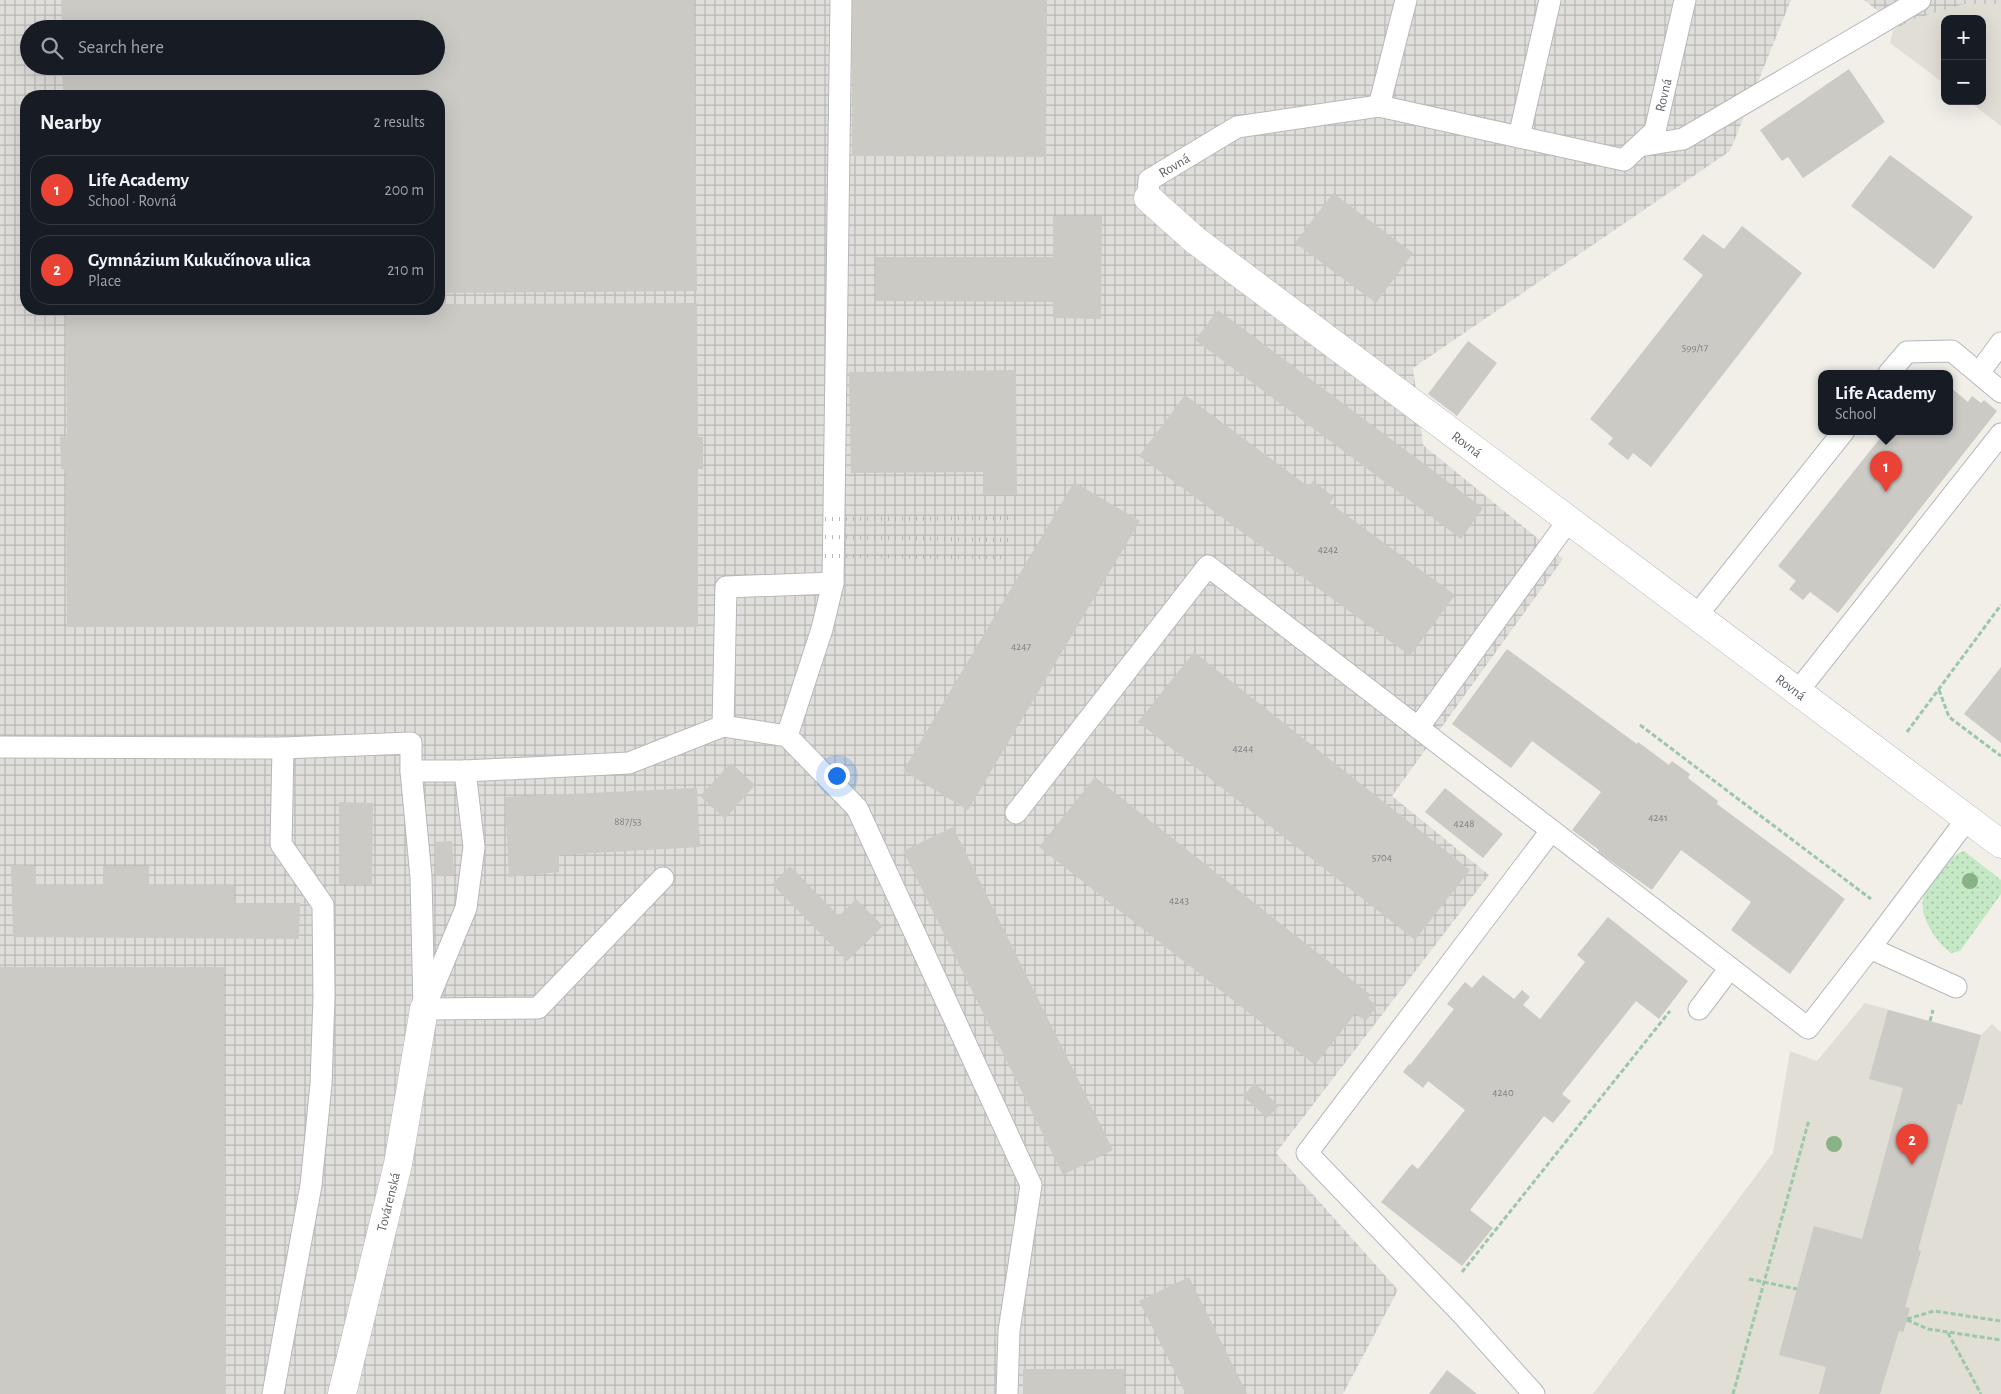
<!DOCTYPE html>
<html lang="en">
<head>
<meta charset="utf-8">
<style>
  body { margin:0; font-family:"Alegreya Sans",sans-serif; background:#20242c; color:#f1f3f6 }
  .controls { position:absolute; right:15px; top:15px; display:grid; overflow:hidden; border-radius:10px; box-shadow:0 5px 20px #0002 }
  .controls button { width:45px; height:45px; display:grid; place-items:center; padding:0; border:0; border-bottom:1px solid #363941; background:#171b24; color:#f1f3f6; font:25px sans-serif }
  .you { position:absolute; left:836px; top:775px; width:18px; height:18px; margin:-12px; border:4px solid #fff; border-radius:50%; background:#1a73e8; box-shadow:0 0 0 8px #1a73e833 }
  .badge { display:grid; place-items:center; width:32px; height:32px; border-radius:50%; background:#ea4335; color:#fff; font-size:16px; font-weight:700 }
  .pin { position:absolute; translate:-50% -41px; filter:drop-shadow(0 1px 2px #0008) }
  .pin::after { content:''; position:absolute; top:26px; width:18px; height:15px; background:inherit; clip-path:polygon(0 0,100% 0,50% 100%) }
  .popup { position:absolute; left:1818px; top:370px; width:135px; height:65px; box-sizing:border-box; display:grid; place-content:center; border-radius:10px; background:#171b24; filter:drop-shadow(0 1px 4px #0005); font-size:16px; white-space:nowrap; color:#9ea1a6 }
  .popup b { font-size:19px; color:#f1f3f6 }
  .popup::after { content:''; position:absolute; left:50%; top:100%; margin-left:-10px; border:10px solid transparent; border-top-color:#171b24 }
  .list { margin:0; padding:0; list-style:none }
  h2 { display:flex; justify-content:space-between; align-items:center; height:65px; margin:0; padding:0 20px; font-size:21px }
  h2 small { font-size:16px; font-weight:400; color:#9ea1a6 }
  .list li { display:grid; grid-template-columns:32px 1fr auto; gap:15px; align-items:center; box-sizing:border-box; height:70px; margin:0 10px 10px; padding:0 10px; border:1px solid #363941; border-radius:20px }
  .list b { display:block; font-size:19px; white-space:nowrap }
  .list p { margin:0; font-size:16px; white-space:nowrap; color:#9ea1a6 }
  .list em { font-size:16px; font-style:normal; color:#9ea1a6 }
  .icon { flex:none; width:28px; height:28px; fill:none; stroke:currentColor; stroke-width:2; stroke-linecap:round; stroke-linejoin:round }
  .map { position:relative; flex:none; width:2001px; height:1394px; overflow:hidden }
  .search { position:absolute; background:#171b24; box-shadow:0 5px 20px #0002; left:20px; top:20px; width:425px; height:55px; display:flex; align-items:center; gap:12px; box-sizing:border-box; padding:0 18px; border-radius:28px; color:#9ea1a6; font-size:19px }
  .panel { position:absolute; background:#171b24; box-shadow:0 5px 20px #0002; left:20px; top:90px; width:425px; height:225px; border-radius:20px }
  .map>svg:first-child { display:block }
</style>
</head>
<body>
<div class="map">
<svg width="2001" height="1394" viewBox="0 0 2001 1394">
  <defs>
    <pattern id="industrial-grid" width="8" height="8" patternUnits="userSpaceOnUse" patternTransform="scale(1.25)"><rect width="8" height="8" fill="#e0deda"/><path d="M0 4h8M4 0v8" fill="none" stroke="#b9b8b5"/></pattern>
    <pattern id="green-dots" width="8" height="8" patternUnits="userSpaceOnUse" patternTransform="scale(1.25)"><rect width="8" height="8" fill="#c5e8c5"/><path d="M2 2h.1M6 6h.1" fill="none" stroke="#a3c0a4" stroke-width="1.8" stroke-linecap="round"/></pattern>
  </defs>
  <rect width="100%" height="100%" fill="#f1efe8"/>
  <g fill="url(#industrial-grid)" fill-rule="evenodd">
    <path d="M0 0H1791L1730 151 1413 368 1423 445 1563 559 1392 796 1489 875 1276 1153 1398 1290 1343 1394H0ZM29 29H436V66H29ZM26 96H439V309H26Z"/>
    <path d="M1864 0H2001V107L1982 19H1945V63Z"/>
  </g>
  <g fill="#e1ded6">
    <path d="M1964 4H2001V126L1968 101H1982V19H1945V84L1890 43 1893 30 1914 19Z"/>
    <path d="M1865 1003 1981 1035 1992 1024 2001 1032V1394H1593L1773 1153 1790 1051 1817 1061Z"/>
  </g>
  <path fill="url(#green-dots)" d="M1964 851 2001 880V894L1960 951 1951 953C1938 944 1919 917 1923 900 1924 892 1934 881 1939 874 1947 864 1952 855 1964 851Z"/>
  <g fill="#cccac5">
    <path d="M61 0H694L697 291 439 293V96H63L62 66H436V29H62Z"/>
    <path d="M852 0H1047L1046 157 852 156Z"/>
    <path d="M1849 69 1885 122 1803 178 1788 157 1782 161 1760 130Z"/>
    <path d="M1890 155 1973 217 1934 269 1851 206Z"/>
    <path d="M1333 193 1413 253 1376 303 1295 243Z"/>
    <path d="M1053 216H1102L1101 319 1053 318V302L876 301V257H1053Z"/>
    <path d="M1742 226 1802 273 1651 467 1633 453 1628 460 1608 444 1613 438 1590 419 1703 275 1683 259 1703 234 1724 249Z"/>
    <path d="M697 303 698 437H703V469H698V627H67L66 470 61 469 60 436 67 437 66 309H439V304Z"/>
    <path d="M1218 310 1483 508 1461 539 1195 340Z"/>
    <path d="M1468 341 1497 363 1457 416 1428 394Z"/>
    <path d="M1016 370 1017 495H983V472L851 473 849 372Z"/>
    <path d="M1950 387 1968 402 1972 396 1981 403 1984 400 1997 411 1838 613 1810 592 1803 600 1789 589 1796 581 1778 566 1886 431H1950Z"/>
    <path d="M1185 395 1309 487 1313 481 1334 497 1330 503 1455 595 1410 656 1139 456Z"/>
    <path d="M1074 482 1140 521 968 810 903 771Z"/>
    <path d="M1507 649 1637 744 1638 742 1669 765 1672 761 1690 774 1688 778 1718 801 1717 804 1845 899 1790 974 1731 930 1751 902 1681 850 1652 890 1598 852 1599 850 1572 830 1601 792 1532 741 1511 768 1452 724Z"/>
    <path d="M1194 652 1470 870 1415 940 1138 722Z"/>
    <path d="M2001 667V743L1964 714Z"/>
    <path d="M731 763 755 785 725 819 700 796Z"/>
    <path d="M1095 777 1371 995 1368 998 1377 1006 1366 1021 1355 1014 1315 1065 1039 847Z"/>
    <path d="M697 788 700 847 559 855V872L509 877 505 797Z"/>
    <path d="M1445 788 1503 834 1483 858 1425 812Z"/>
    <path d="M339 802 373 803 372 884H339Z"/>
    <path d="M953 827 1113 1150 1063 1175 903 851Z"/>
    <path d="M452 841 454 875 436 876 435 842Z"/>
    <path d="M11 865 36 866V885H103V866H149V885H234V903H300L299 939 13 937Z"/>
    <path d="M790 866 839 916 856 899 883 926 847 961 772 884Z"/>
    <path d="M1608 917 1688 981 1659 1019 1636 1001 1562 1094 1571 1101 1553 1123 1544 1116 1470 1210 1493 1228 1462 1266 1381 1202 1412 1164 1418 1169 1465 1110 1428 1081 1423 1088 1403 1072 1409 1064 1410 1065 1454 1009 1447 1004 1465 982 1472 988 1483 975 1514 999 1522 990 1530 997 1523 1005 1540 1019 1585 962 1577 955Z"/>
    <path d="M0 967H224L226 1394H0Z"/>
    <path d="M1888 1010 1981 1035 1962 1105 1958 1104 1918 1250 1921 1251 1905 1307 1910 1308 1907 1320 1903 1332 1899 1331 1880 1394H1819L1826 1367 1779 1355 1814 1226 1862 1239 1903 1088 1869 1079Z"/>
    <path d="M1255 1083 1279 1106 1267 1118 1243 1096Z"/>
    <path d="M1189 1277 1247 1394H1186L1139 1301Z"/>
    <rect x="1023" y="1369" width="101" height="25"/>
    <path d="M1447 1370 1477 1394H1429Z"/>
  </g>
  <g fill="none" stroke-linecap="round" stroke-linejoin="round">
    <g stroke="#b5b8bc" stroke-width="23">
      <g id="service">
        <path d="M1379 106 1406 0"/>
        <path d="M1519 137 1550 0"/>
        <path d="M1639 146 1683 139 1920 0"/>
        <path d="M1148 198 1149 180 1237 127 1379 106 1624 160 1655 131 1685 0"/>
        <path d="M1889 373 1907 352 1952 351 2001 392"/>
        <path d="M1979 373 2001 343"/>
        <path d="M1697 615 1844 431"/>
        <path d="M1798 691 2001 434"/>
        <path d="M723 726 726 587 833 583"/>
        <path d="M1418 728 1568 521"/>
        <path d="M787 736 822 629 833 583 841 0"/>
        <path d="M0 747 283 748 411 743V771L421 877 424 1009"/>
        <path d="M411 771H465L629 763 723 726 787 736 857 808 1031 1185 1009 1331 1007 1394"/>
        <path d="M1016 813 1208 566 1808 1028 1870 948 1956 987"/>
        <path d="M1870 948 1967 819"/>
        <path d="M427 1002 466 908 474 847 465 771"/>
        <path d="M424 1009 538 1008 663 878"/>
        <path d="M1699 1009 1730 968"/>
        <path d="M273 1394 311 1185 321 1084 324 997 323 905 281 844 283 748"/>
        <path d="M1534 1394 1463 1315 1307 1153 1551 831"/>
      </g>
    </g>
    <g stroke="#b5b8bc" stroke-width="29">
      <g id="minor">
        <path d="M1148 198 1195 240 2001 844"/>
        <path d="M342 1394 398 1164 424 1009"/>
      </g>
    </g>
    <g stroke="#9cc7a9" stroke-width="3" stroke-dasharray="5 2.5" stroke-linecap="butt">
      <path d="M1939 690 1949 717 2001 756"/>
      <path d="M1640 725 1871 899"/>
      <path d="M1907 732 2001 605"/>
      <path d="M1930 1021 1933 1010"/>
      <path d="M1462 1272 1670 1011"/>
      <path d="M1749 1279 1797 1289"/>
      <path d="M1907 1319 1934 1311 2001 1321"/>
      <path d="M1907 1320 1928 1329 2001 1340"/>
      <path d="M1948 1333 1981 1394"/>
      <path d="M1733 1394 1809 1120"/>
    </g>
    <use href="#service" stroke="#fff" stroke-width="21"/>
    <use href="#minor" stroke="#fff" stroke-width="28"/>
    <g stroke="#b6b7b8" stroke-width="4" stroke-dasharray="1 6" stroke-linecap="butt">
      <path d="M825 519 1020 518"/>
      <path d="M825 537 1011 540"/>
      <path d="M825 556 1001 557"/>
    </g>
  </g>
  <g fill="#89b387">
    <circle cx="1970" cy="881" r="8"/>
    <circle cx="1834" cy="1144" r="8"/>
  </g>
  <g text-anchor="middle" stroke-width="4.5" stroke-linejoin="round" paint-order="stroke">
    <g font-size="11" fill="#7a7d7f">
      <text x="1695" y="351">599/17</text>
      <text x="1328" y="553">4242</text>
      <text x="1021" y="650">4247</text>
      <text x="1243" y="752">4244</text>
      <text x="1658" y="821">4241</text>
      <text x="628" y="825">887/53</text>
      <text x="1464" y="827">4248</text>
      <text x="1382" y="861">5704</text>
      <text x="1179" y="904">4243</text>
      <text x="1503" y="1096">4240</text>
    </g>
    <g font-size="14" fill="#5f6368" stroke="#fff">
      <text transform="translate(1663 95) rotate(-77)" y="5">Rovná</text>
      <text transform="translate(1174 165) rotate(-31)" y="5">Rovná</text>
      <text transform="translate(1467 444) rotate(37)" y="5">Rovná</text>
      <text transform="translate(1791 687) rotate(37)" y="5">Rovná</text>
      <text transform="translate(388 1202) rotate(-76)" y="5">Továrenská</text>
    </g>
  </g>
</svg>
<div class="controls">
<button>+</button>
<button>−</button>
</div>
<div class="you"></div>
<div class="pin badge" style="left:1886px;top:492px">1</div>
<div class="popup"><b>Life Academy</b>School</div>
<div class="pin badge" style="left:1912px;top:1165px">2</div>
<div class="search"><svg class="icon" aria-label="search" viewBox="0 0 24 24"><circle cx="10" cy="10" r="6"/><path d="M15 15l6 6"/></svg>Search here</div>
<section class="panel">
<h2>Nearby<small>2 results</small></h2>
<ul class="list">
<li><span class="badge">1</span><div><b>Life Academy</b><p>School · Rovná</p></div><em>200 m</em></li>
<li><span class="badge">2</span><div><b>Gymnázium Kukučínova ulica</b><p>Place</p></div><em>210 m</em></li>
</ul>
</section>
</div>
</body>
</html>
